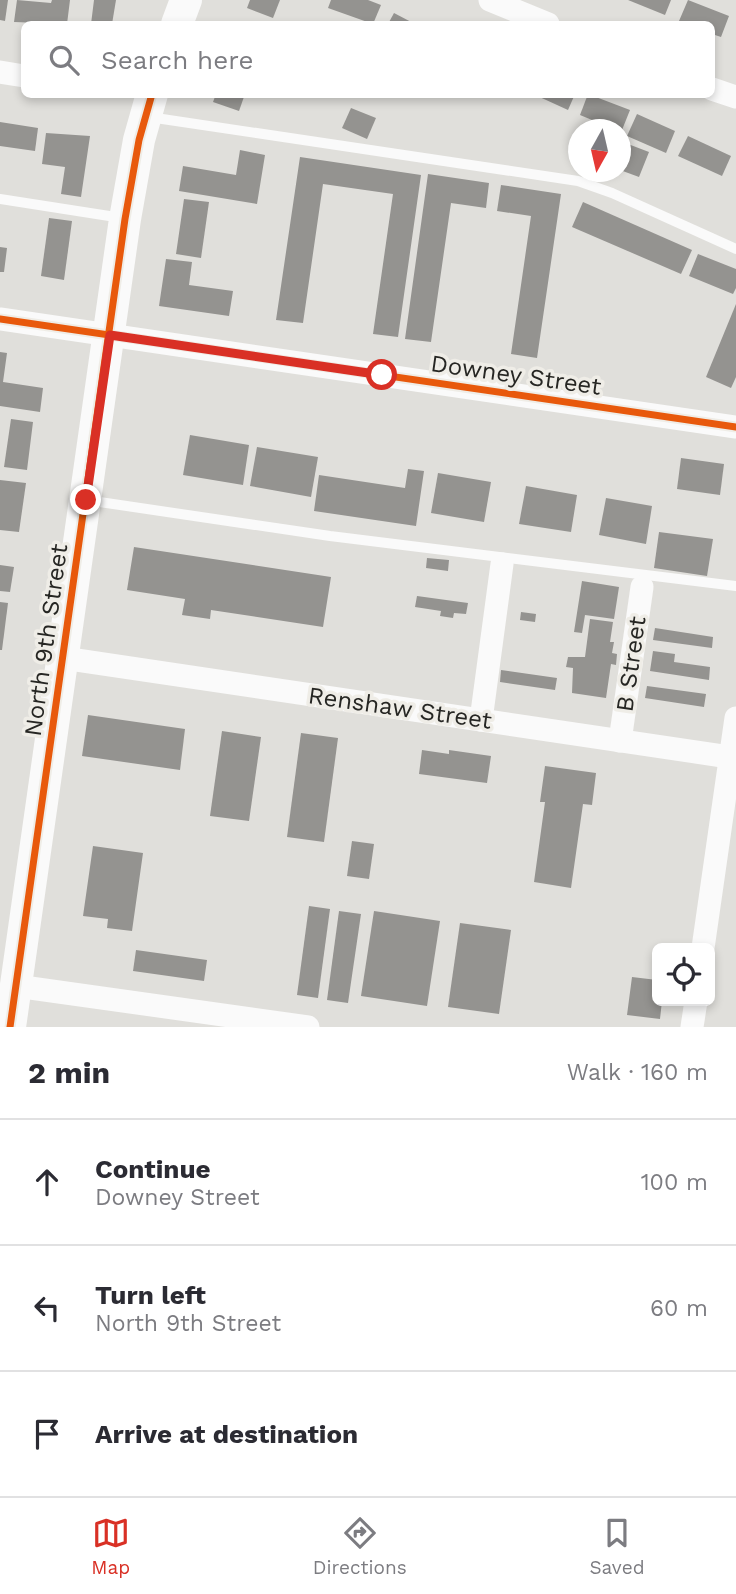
<!DOCTYPE html>
<html lang="en">
<head>
<meta charset="utf-8">
<style>
  body { margin:0; font-family:"Work Sans",sans-serif; background:#f2f2f3; color:#2b2b33 }
  .controls { position:absolute; right:21px; bottom:21px; display:grid; overflow:hidden; border-radius:10px; box-shadow:0 4px 10px #0003 }
  .controls button { width:63px; height:63px; display:grid; place-items:center; padding:0; border:0; border-bottom:2px solid #e1e1e2; background:#fff; color:#2b2b33; font:35px sans-serif }
  .compass { position:absolute; left:568px; top:119px; width:63px; height:63px; border-radius:50%; background:#fff; box-shadow:0 4px 10px #0003; rotate:188deg }
  .stop { position:absolute; width:21px; height:21px; margin:-16px; border:5px solid #d93025; border-radius:50%; background:#fff }
  .stop.end { background:#d93025; border-color:#fff; box-shadow:0 2px 7px #0008 }
  .list { margin:0; padding:0; list-style:none }
  h2 { display:flex; justify-content:space-between; align-items:center; height:91px; margin:0; padding:0 28px; font-size:30px }
  h2 small { font-size:23px; font-weight:400; color:#7c7c81 }
  .list li { display:grid; grid-template-columns:46px 1fr auto; gap:21px; align-items:center; box-sizing:border-box; height:126px; padding:0 28px; border-top:2px solid #e1e1e2 }
  .list b { display:block; font-size:26px; white-space:nowrap }
  .list p { margin:0; font-size:23px; white-space:nowrap; color:#7c7c81 }
  .list em { font-size:23px; font-style:normal; color:#7c7c81 }
  .icon { flex:none; width:38px; height:38px; fill:none; stroke:currentColor; stroke-width:2; stroke-linecap:round; stroke-linejoin:round }
  .map { position:relative; flex:none; width:736px; height:1027px; overflow:hidden }
  .search { position:absolute; background:#fff; box-shadow:0 4px 10px #0003; left:21px; right:21px; top:21px; height:77px; display:flex; align-items:center; gap:18px; box-sizing:border-box; padding:0 24px; border-radius:10px; color:#7c7c81; font-size:26px }
  .sheet { height:469px; background:#fff }
  nav { display:flex; justify-content:space-around; align-items:center; box-sizing:border-box; height:98px; border-top:2px solid #e1e1e2; background:#fff; font-size:19px; color:#7c7c81 }
  nav a { display:grid; justify-items:center; gap:4px }
  nav .on { color:#d93025 }
  .map>svg:first-child { display:block }
</style>
</head>
<body>
<div class="map">
<svg width="736" height="1027" viewBox="0 0 736 1027">
  <rect width="100%" height="100%" fill="#e0dfdb"/>
  <g fill="#949390">
    <path d="M0 0H8L5 21 0 20Z"/>
    <path d="M17 0 51 3 52 0H70L67 24 14 22Z"/>
    <path d="M94 0H116L112 24H91Z"/>
    <path d="M250 0H280L273 18 247 8Z"/>
    <path d="M331 0H368L381 5 373 24 328 8Z"/>
    <path d="M628 0H671L665 15Z"/>
    <path d="M688 0 729 16 721 37 712 34V24H689L679 21Z"/>
    <path d="M394 13 415 24H388Z"/>
    <path d="M216 94H245L239 111 213 102Z"/>
    <path d="M533 94H575L568 110Z"/>
    <path d="M588 94 630 110 622 130H616L580 115Z"/>
    <path d="M351 108 376 118 367 139 342 128Z"/>
    <path d="M637 114 675 131 666 153 627 136Z"/>
    <path d="M0 122 38 128 35 151 0 146Z"/>
    <path d="M46 133 90 136 81 197 61 194 65 167 42 164Z"/>
    <path d="M688 136 731 156 722 176 678 156Z"/>
    <path d="M628 144 649 152 639 177 620 170V163Z"/>
    <path d="M240 150 265 155 257 204 179 191 183 166 236 175Z"/>
    <path d="M300 157 421 175 398 337 373 334 393 194 323 184 303 323 276 320Z"/>
    <path d="M428 174 489 183 486 208 451 203 431 342 405 339Z"/>
    <path d="M501 185 561 194 537 358 511 354 531 216 497 211Z"/>
    <path d="M184 199 209 202 201 258 176 254Z"/>
    <path d="M583 202 692 250 681 274 572 227Z"/>
    <path d="M49 218 72 221 64 280 41 276Z"/>
    <path d="M0 247 7 248 4 272H0Z"/>
    <path d="M698 254 736 269V288L733 294 689 276Z"/>
    <path d="M166 259 192 262 189 285 233 291 229 316 159 306Z"/>
    <path d="M736 304V377L731 388 706 377Z"/>
    <path d="M0 352 7 353 3 382 43 388 40 412 0 406Z"/>
    <path d="M11 419 33 422 27 470 4 467Z"/>
    <path d="M190 435 249 445 243 485 183 475Z"/>
    <path d="M257 447 318 457 311 497 250 486Z"/>
    <path d="M681 458 724 464 720 495 677 489Z"/>
    <path d="M408 469 424 471 416 526 314 511 319 475 405 488Z"/>
    <path d="M438 473 491 482 484 522 431 513Z"/>
    <path d="M0 480 26 483 19 532 0 530Z"/>
    <path d="M526 486 577 495 571 532 519 524Z"/>
    <path d="M606 498 652 506 646 544 599 535Z"/>
    <path d="M659 532 713 539 707 576 654 568Z"/>
    <path d="M134 547 331 577 323 627 211 610 210 619 182 615 185 599 127 590Z"/>
    <path d="M427 558 449 560 448 571 426 568Z"/>
    <path d="M0 565 14 567 10 592 0 591Z"/>
    <path d="M582 581 619 587 614 619 585 615 582 633 574 632Z"/>
    <path d="M417 596 468 603 466 614 454 613 453 618 440 616 441 611 415 607Z"/>
    <path d="M0 602 8 603 2 650H0Z"/>
    <path d="M521 612 536 614 535 622 520 620Z"/>
    <path d="M590 619 613 622 610 642H614L612 653 617 654 616 665 611 664 606 698 572 693 573 668 566 667 568 657H585Z"/>
    <path d="M655 628 713 637 712 648 653 640Z"/>
    <path d="M653 651 675 654 674 662 710 667 709 680 650 671Z"/>
    <path d="M501 670 557 678 555 690 500 682Z"/>
    <path d="M647 686 706 694 704 707 645 698Z"/>
    <path d="M88 715 185 729 180 770 82 756Z"/>
    <path d="M222 731 261 737 249 821 210 816Z"/>
    <path d="M301 733 338 738 324 842 287 837Z"/>
    <path d="M422 750 449 754V750L491 756 487 783 419 774Z"/>
    <path d="M545 766 596 773 592 805 583 804 571 888 534 882 545 802H540Z"/>
    <path d="M352 841 374 844 369 879 347 876Z"/>
    <path d="M93 846 143 853 132 931 107 928 108 919 83 916Z"/>
    <path d="M309 906 330 909 318 998 297 995Z"/>
    <path d="M339 911 361 914 348 1003 327 1000Z"/>
    <path d="M374 911 440 921 427 1006 361 996Z"/>
    <path d="M460 923 511 930 499 1014 448 1007Z"/>
    <path d="M136 950 207 960 204 981 133 971Z"/>
    <path d="M632 977 657 980V1001H662L660 1019 627 1015Z"/>
  </g>
  <g fill="none" stroke-linecap="round" stroke-linejoin="round">
    <g stroke="#fafafa" stroke-width="10">
      <path d="M149 117 578 181 612 193 736 249"/>
      <path d="M0 199 122 218"/>
      <path d="M86 500 330 536 736 586"/>
    </g>
    <g stroke="#fafafa" stroke-width="23">
      <path d="M490 0 548 24"/>
      <path d="M0 72 24 76"/>
      <path d="M712 89 736 97"/>
      <path d="M0 319 736 427"/>
      <path d="M63 658 736 758"/>
      <path d="M481 720 502 564"/>
      <path d="M620 741 642 587"/>
      <path d="M703 948 736 718"/>
      <path d="M16 986 308 1027"/>
      <path d="M692 1027 696 1001"/>
    </g>
    <g stroke="#fafafa" stroke-width="32">
      <path d="M177 24 186 0"/>
      <path d="M10 1027 125 219 139 140 152 94"/>
    </g>
    <g stroke="#efede7" stroke-width="11">
      <g id="cycleway">
        <path d="M0 319 736 427"/>
        <path d="M10 1027 125 219 139 140 152 94"/>
      </g>
    </g>
    <use href="#cycleway" stroke="#e8590c" stroke-width="7"/>
  </g>
  <g fill="none" stroke-linecap="round" stroke-linejoin="round">
    <path stroke="#d93025" stroke-width="9" d="M86 500 110 335 382 375"/>
  </g>
  <g text-anchor="middle" stroke-width="7" stroke-linejoin="round" paint-order="stroke">
    <g font-size="24" fill="#262623" stroke="#efede7">
      <text transform="translate(516 375) rotate(8)" y="8">Downey Street</text>
      <text transform="translate(46 640) rotate(-82)" y="8">North 9th Street</text>
      <text transform="translate(631 664) rotate(-82)" y="8">B Street</text>
      <text transform="translate(400 708) rotate(8)" y="8">Renshaw Street</text>
    </g>
  </g>
</svg>
<div class="controls">
<button><svg class="icon" aria-label="locate" viewBox="0 0 24 24"><circle cx="12" cy="12" r="6"/><path d="M12 2v4M12 18v4M2 12h4M18 12h4"/></svg></button>
</div>
<svg class="compass" viewBox="-18 -18 36 36"><path d="M0-13l5 13h-10z" fill="#e53935"/><path d="M0 13l5-13h-10z" fill="#7c7c81"/></svg>
<div class="stop" style="left:382px;top:375px"></div>
<div class="stop end" style="left:86px;top:500px"></div>
<div class="search"><svg class="icon" aria-label="search" viewBox="0 0 24 24"><circle cx="10" cy="10" r="6"/><path d="M15 15l6 6"/></svg>Search here</div>
</div>
<section class="sheet">
<h2>2 min<small>Walk · 160 m</small></h2>
<ul class="list">
<li><svg class="icon" aria-label="ahead" viewBox="0 0 24 24"><path d="M12 20V5M6 11l6-6 6 6"/></svg><div><b>Continue</b><p>Downey Street</p></div><em>100 m</em></li>
<li><svg class="icon" aria-label="left" viewBox="0 0 24 24"><path d="M17 20v-9H6M10 6l-5 5 5 5"/></svg><div><b>Turn left</b><p>North 9th Street</p></div><em>60 m</em></li>
<li><svg class="icon" aria-label="arrive" viewBox="0 0 24 24"><path d="M6 21V4h12l-3 4 3 4H6"/></svg><div><b>Arrive at destination</b></div></li>
</ul>
</section>
<nav>
<a class="on"><svg class="icon" aria-label="map" viewBox="0 0 24 24"><path d="M3 6l6-2 6 2 6-2v14l-6 2-6-2-6 2zM9 4v14M15 6v14"/></svg>Map</a>
<a><svg class="icon" aria-label="directions" viewBox="0 0 24 24"><path d="M12 3l9 9-9 9-9-9zM9 14v-3h6M13 9l2 2-2 2"/></svg>Directions</a>
<a><svg class="icon" aria-label="saved" viewBox="0 0 24 24"><path d="M7 4h10v16l-5-4-5 4z"/></svg>Saved</a>
</nav>
</body>
</html>
